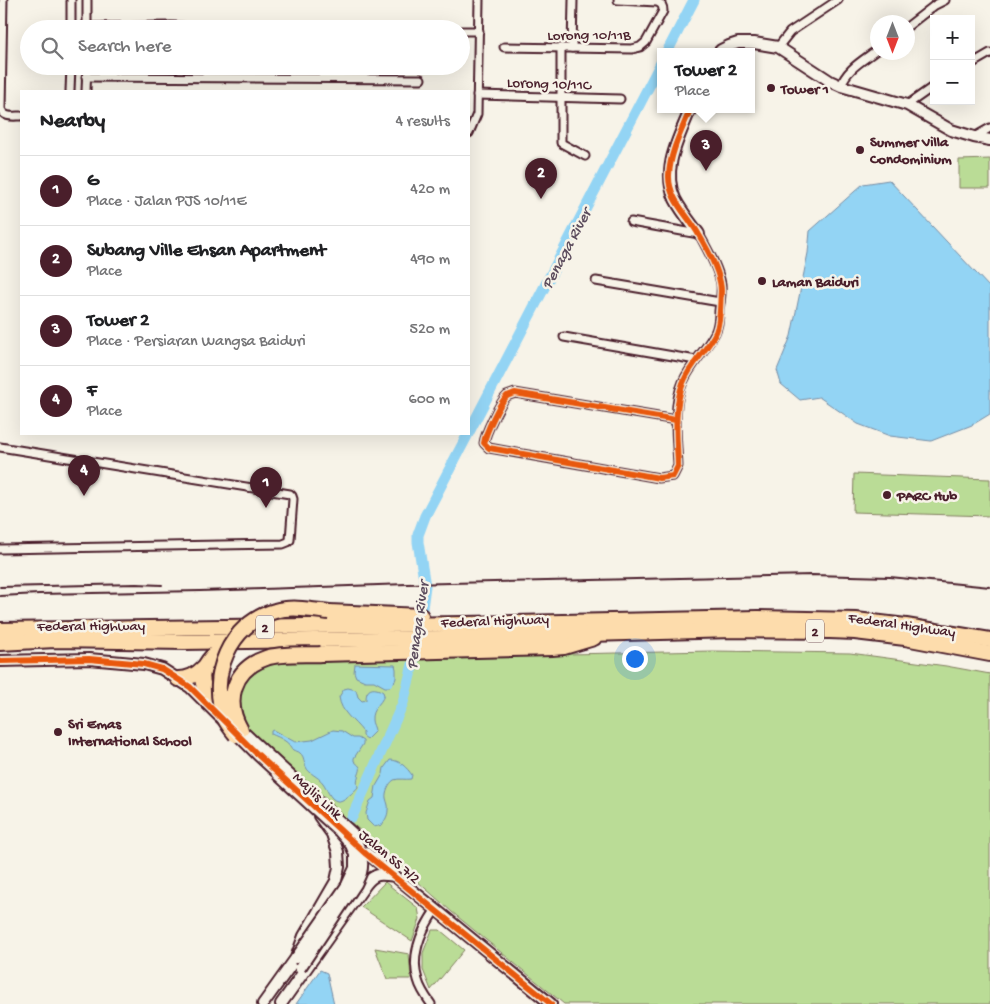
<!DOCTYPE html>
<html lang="en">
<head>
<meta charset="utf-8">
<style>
  body { margin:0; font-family:"Gochi Hand",sans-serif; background:#f2f2f2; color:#202124 }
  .controls { position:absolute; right:15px; top:15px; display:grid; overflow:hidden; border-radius:0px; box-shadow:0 5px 20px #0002 }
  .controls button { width:45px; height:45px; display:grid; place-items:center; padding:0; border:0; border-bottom:1px solid #e0e0e0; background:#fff; color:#202124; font:25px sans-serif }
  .compass { position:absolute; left:870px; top:15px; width:45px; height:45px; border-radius:50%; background:#fff; box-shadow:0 5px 20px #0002; rotate:180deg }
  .you { position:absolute; left:634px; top:658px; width:18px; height:18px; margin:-12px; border:4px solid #fff; border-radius:50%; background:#1a73e8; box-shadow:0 0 0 8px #1a73e833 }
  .badge { display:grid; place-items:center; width:32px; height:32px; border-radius:50%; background:#4a1f2b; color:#fff; font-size:16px; font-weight:700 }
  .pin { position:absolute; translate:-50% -41px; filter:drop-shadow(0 1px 2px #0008) }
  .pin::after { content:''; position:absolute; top:26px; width:18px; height:15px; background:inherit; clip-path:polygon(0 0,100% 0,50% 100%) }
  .popup { position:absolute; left:657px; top:48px; width:98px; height:65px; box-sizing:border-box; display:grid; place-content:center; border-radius:0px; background:#fff; filter:drop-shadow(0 1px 4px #0005); font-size:16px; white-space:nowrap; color:#757577 }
  .popup b { font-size:19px; color:#202124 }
  .popup::after { content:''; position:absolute; left:50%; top:100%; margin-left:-10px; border:10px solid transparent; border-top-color:#fff }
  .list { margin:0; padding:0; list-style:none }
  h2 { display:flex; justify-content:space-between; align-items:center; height:65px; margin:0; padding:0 20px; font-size:21px }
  h2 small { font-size:16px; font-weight:400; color:#757577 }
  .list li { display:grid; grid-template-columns:32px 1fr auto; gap:15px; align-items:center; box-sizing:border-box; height:70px; padding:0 20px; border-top:1px solid #e0e0e0 }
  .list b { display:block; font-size:19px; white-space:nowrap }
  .list p { margin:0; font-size:16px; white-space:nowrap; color:#757577 }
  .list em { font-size:16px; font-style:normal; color:#757577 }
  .icon { flex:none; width:28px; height:28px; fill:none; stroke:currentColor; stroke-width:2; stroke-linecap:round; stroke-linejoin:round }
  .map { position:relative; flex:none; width:990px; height:1004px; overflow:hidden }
  .search { position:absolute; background:#fff; box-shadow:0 5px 20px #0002; left:20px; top:20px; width:450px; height:55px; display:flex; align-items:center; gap:12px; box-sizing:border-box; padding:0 18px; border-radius:28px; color:#757577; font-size:19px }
  .panel { position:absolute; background:#fff; box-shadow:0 5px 20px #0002; left:20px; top:90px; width:450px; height:345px; border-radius:0px }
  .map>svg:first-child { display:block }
</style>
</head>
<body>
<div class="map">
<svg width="990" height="1004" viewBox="0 0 990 1004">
  <rect width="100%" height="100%" fill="#f7f3e8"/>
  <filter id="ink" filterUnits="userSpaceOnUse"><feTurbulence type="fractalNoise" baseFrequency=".02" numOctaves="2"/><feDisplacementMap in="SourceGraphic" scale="10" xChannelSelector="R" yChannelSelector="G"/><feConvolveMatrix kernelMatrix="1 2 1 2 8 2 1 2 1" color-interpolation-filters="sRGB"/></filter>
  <g filter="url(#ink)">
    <g fill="#badc96" stroke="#827e60">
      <path d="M990 159V188H959V160Z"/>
      <path d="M854 474 990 479V516L853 512Z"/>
      <path d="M712 651 850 653 946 666 990 674V1004H564L452 912 258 740C251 733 242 724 239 715 235 702 239 684 248 674 254 667 276 662 285 660Z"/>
      <path d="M385 882 418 908 420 919 412 941 361 907Z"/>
      <path d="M432 930H440L464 950 431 990 423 970V953Z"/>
      <path d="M375 948 409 954 411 979H387Z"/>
    </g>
    <g fill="#93d4f4" stroke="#768ca4">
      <path d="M889 180 990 288V414L972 425 931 441 890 436 858 424 819 397 800 400 781 384 777 370 791 336 808 253 810 231 863 184Z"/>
      <path d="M355 664 395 665 396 669V678L394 683 390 687H385L374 681H365L356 677 354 672Z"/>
      <path d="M348 688 356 690 358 697 362 701 366 700C366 698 366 696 367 693 370 686 379 689 383 692L384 695C381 705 371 708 372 720 372 724 375 727 375 731L367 739 363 736V732C354 720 341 713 339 697L344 689Z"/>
      <path d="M273 730 295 742 312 740 333 730 342 731 353 738H358L363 741V744L354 758V761C356 763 358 764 360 767 362 771 355 778 358 787 355 791 342 803 337 801 329 799 327 788 323 783 318 776 309 774 306 767 303 762 305 757 300 753 298 751 295 751 293 750 290 747 289 743 285 741 281 738 276 736 271 734V731Z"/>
      <path d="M390 760C400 760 407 768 412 775L411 779C405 780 399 778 394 780 389 783 385 792 386 798 387 803 389 805 388 810 388 816 385 820 382 825L374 827 367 820 366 813 370 801 374 798 376 786 383 774 384 768Z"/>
      <path d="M320 970 327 973 334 1004H296Z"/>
    </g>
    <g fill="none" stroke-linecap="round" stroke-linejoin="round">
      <g stroke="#93d4f4" stroke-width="11">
        <path d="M667 52 694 0"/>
        <path d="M469 432 661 63"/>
        <path d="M420 623 425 586 418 542V535L425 516 468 434"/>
        <path d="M352 817 403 703 414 660 416 644"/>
      </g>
      <g stroke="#4a1f2b" stroke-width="11">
        <g id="street">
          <path d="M3 0 1 109C4 118 13 116 21 116"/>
          <path d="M908 26 935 5 945 0"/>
          <path d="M87 27 171 26 258 29"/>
          <path d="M71 29V0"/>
          <path d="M87 29V0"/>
          <path d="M461 31H479"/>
          <path d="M504 47 632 49 640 47 646 42 663 11C663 6 662 4 657 2L618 0"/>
          <path d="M778 47 790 32 838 0"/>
          <path d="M561 48V143L585 156"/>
          <path d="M572 48 573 0"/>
          <path d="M971 64 990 53"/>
          <path d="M86 77 421 79"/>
          <path d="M336 78 337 66"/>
          <path d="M841 86C846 69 864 60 878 49"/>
          <path d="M70 91 71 66"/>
          <path d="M86 91 87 66"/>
          <path d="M477 95 620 99"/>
          <path d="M907 105 934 86"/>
          <path d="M469 133 477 114 479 0"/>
          <path d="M974 137 990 128"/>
          <path d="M631 222 699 234C707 249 718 267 721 284 722 293 720 302 719 311 719 318 718 327 715 333 706 350 691 364 683 382 672 408 677 438 678 466L673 476 659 478 489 448 484 443C485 434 500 402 507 396 509 395 513 394 515 393L676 420"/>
          <path d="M596 281 720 302"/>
          <path d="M564 337 696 360"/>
          <path d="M0 447 290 494 292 496 293 499 290 540 288 542 283 544 0 549"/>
          <path d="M431 1004C426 997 420 988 418 980 410 955 422 929 436 909"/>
        </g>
      </g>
      <g stroke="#4a1f2b" stroke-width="14">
        <g id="secondary">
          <path d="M719 52 721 50 729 46 738 43H754L778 47 830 81 841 86 907 105 951 130 974 137 990 140"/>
          <path d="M690 110C679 138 661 169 675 199 681 211 691 223 699 234"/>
          <path d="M0 661 89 659 144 664 162 669 190 687 258 755 283 778"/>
          <path d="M357 845 551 1004"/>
          <path d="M263 1004 296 958 304 936 336 881 339 867 338 852 332 834 319 816"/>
          <path d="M281 1004 366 884C375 873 380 874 394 876"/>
        </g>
      </g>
      <g stroke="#4a1f2b" stroke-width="18">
        <g id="highway">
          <path d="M329 612 421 616"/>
          <path d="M0 630 464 624 758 618 856 620 906 626 990 640"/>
          <path d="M0 643 55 640 184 642 445 638 732 630 830 631 855 632 905 638 990 654"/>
          <path d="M321 654 552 648 564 647 594 638"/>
          <path d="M178 679C189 679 196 675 204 667"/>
          <path d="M215 702C212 698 207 693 205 689 195 668 214 654 228 641"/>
        </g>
      </g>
      <use href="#street" stroke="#f7f3e8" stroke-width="7"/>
      <use href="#secondary" stroke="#f7f3e8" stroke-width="10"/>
      <use href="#highway" stroke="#fddcac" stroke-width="14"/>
      <g stroke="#4a1f2b" stroke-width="2">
        <path d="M0 587 136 584 162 585"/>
        <path d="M0 596 39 594 200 591 407 584 812 575 890 577 990 587"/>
      </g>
      <g stroke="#4a1f2b" stroke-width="14" stroke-linecap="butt">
        <g id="secondary-bridge">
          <path d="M241 730 352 833C359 845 365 859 361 873 360 876 358 880 356 884L300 968"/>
          <path d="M277 774 339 831 351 845 355 855V868L347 885 296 958"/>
        </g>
      </g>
      <g stroke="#4a1f2b" stroke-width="18" stroke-linecap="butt">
        <g id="highway-bridge">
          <path d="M241 730C224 701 233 669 266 658 280 653 306 655 321 654"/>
          <path d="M236 735C232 730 228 725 225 719 207 677 230 623 275 611 292 606 312 610 329 612"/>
        </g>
      </g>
      <use href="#secondary-bridge" stroke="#f7f3e8" stroke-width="10"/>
      <use href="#highway-bridge" stroke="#fddcac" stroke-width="14"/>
      <g stroke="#f7f3e8" stroke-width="9">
        <g id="cycleway">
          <path d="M676 420 515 393C513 394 509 395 507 396 500 402 485 434 484 443L489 448 659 478 673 476 678 466C677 438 673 410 683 383 690 364 707 351 716 332 721 320 720 304 721 291 721 273 708 250 699 235 688 215 668 199 669 175 670 152 682 130 690 110"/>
          <path d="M0 661 89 659 144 664 162 669 190 687 258 755 366 854 551 1004"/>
        </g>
      </g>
      <use href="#cycleway" stroke="#e8590c" stroke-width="6"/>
    </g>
  </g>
  <g fill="#4a1f2b" stroke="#f7f3e8" stroke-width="2">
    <circle cx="771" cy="88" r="5"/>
    <circle cx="860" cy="150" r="5"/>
    <circle cx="762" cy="281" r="5"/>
    <circle cx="887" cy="495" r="5"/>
    <circle cx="58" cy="732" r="5"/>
  </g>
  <g text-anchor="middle" stroke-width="5" stroke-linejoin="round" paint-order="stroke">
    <g fill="#f7f3e8" stroke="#7e5f64" stroke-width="1">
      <rect x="256" y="615.5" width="18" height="23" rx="4"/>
      <rect x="806" y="619.5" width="18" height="23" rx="4"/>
    </g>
    <g font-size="14" font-weight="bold" fill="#4a1f2b">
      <text x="265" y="632">2</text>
      <text x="815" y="636">2</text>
    </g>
    <g font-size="15" fill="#4a1f2b" stroke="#f7f3e8">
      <text x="589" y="39">Lorong 10/11B</text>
      <text transform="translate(549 83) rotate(2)" y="5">Lorong 10/11C</text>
      <text transform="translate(495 620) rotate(-2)" y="5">Federal Highway</text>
      <text transform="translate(902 624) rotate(8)" y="5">Federal Highway</text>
      <text x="91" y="630">Federal Highway</text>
      <text transform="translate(318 795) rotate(43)" y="5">Majlis Link</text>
      <text transform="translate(390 856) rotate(40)" y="5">Jalan SS 7/2</text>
    </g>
    <g font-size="15" font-weight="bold" fill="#4a1f2b" stroke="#f7f3e8" text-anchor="start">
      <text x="781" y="93">Tower 1</text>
      <text x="870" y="146">Summer Villa<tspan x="870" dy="17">Condominium</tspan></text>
      <text x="772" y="286">Laman Baiduri</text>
      <text x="897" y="500">PARC Hub</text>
      <text x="68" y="728">Sri Emas<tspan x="68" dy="17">International School</tspan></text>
    </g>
    <g font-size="16" font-style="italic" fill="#5c4c5d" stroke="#f7f3e8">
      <text transform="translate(565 248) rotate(-62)" y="6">Penaga River</text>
      <text transform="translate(416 625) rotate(-82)" y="6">Penaga River</text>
    </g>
  </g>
</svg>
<div class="controls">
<button>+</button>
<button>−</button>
</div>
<svg class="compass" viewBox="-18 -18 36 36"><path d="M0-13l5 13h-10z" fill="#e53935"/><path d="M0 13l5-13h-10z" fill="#757577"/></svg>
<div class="you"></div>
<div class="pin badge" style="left:266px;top:508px">1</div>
<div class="pin badge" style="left:541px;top:199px">2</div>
<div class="pin badge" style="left:706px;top:171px">3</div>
<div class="popup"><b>Tower 2</b>Place</div>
<div class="pin badge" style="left:84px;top:496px">4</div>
<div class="search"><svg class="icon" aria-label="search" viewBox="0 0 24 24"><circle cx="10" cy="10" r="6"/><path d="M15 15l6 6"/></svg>Search here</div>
<section class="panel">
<h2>Nearby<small>4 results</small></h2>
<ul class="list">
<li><span class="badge">1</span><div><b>G</b><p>Place · Jalan PJS 10/11E</p></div><em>420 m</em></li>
<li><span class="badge">2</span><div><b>Subang Ville Ehsan Apartment</b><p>Place</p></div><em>490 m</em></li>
<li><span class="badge">3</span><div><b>Tower 2</b><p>Place · Persiaran Wangsa Baiduri</p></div><em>520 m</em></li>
<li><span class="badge">4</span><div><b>F</b><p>Place</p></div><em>600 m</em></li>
</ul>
</section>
</div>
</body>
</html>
